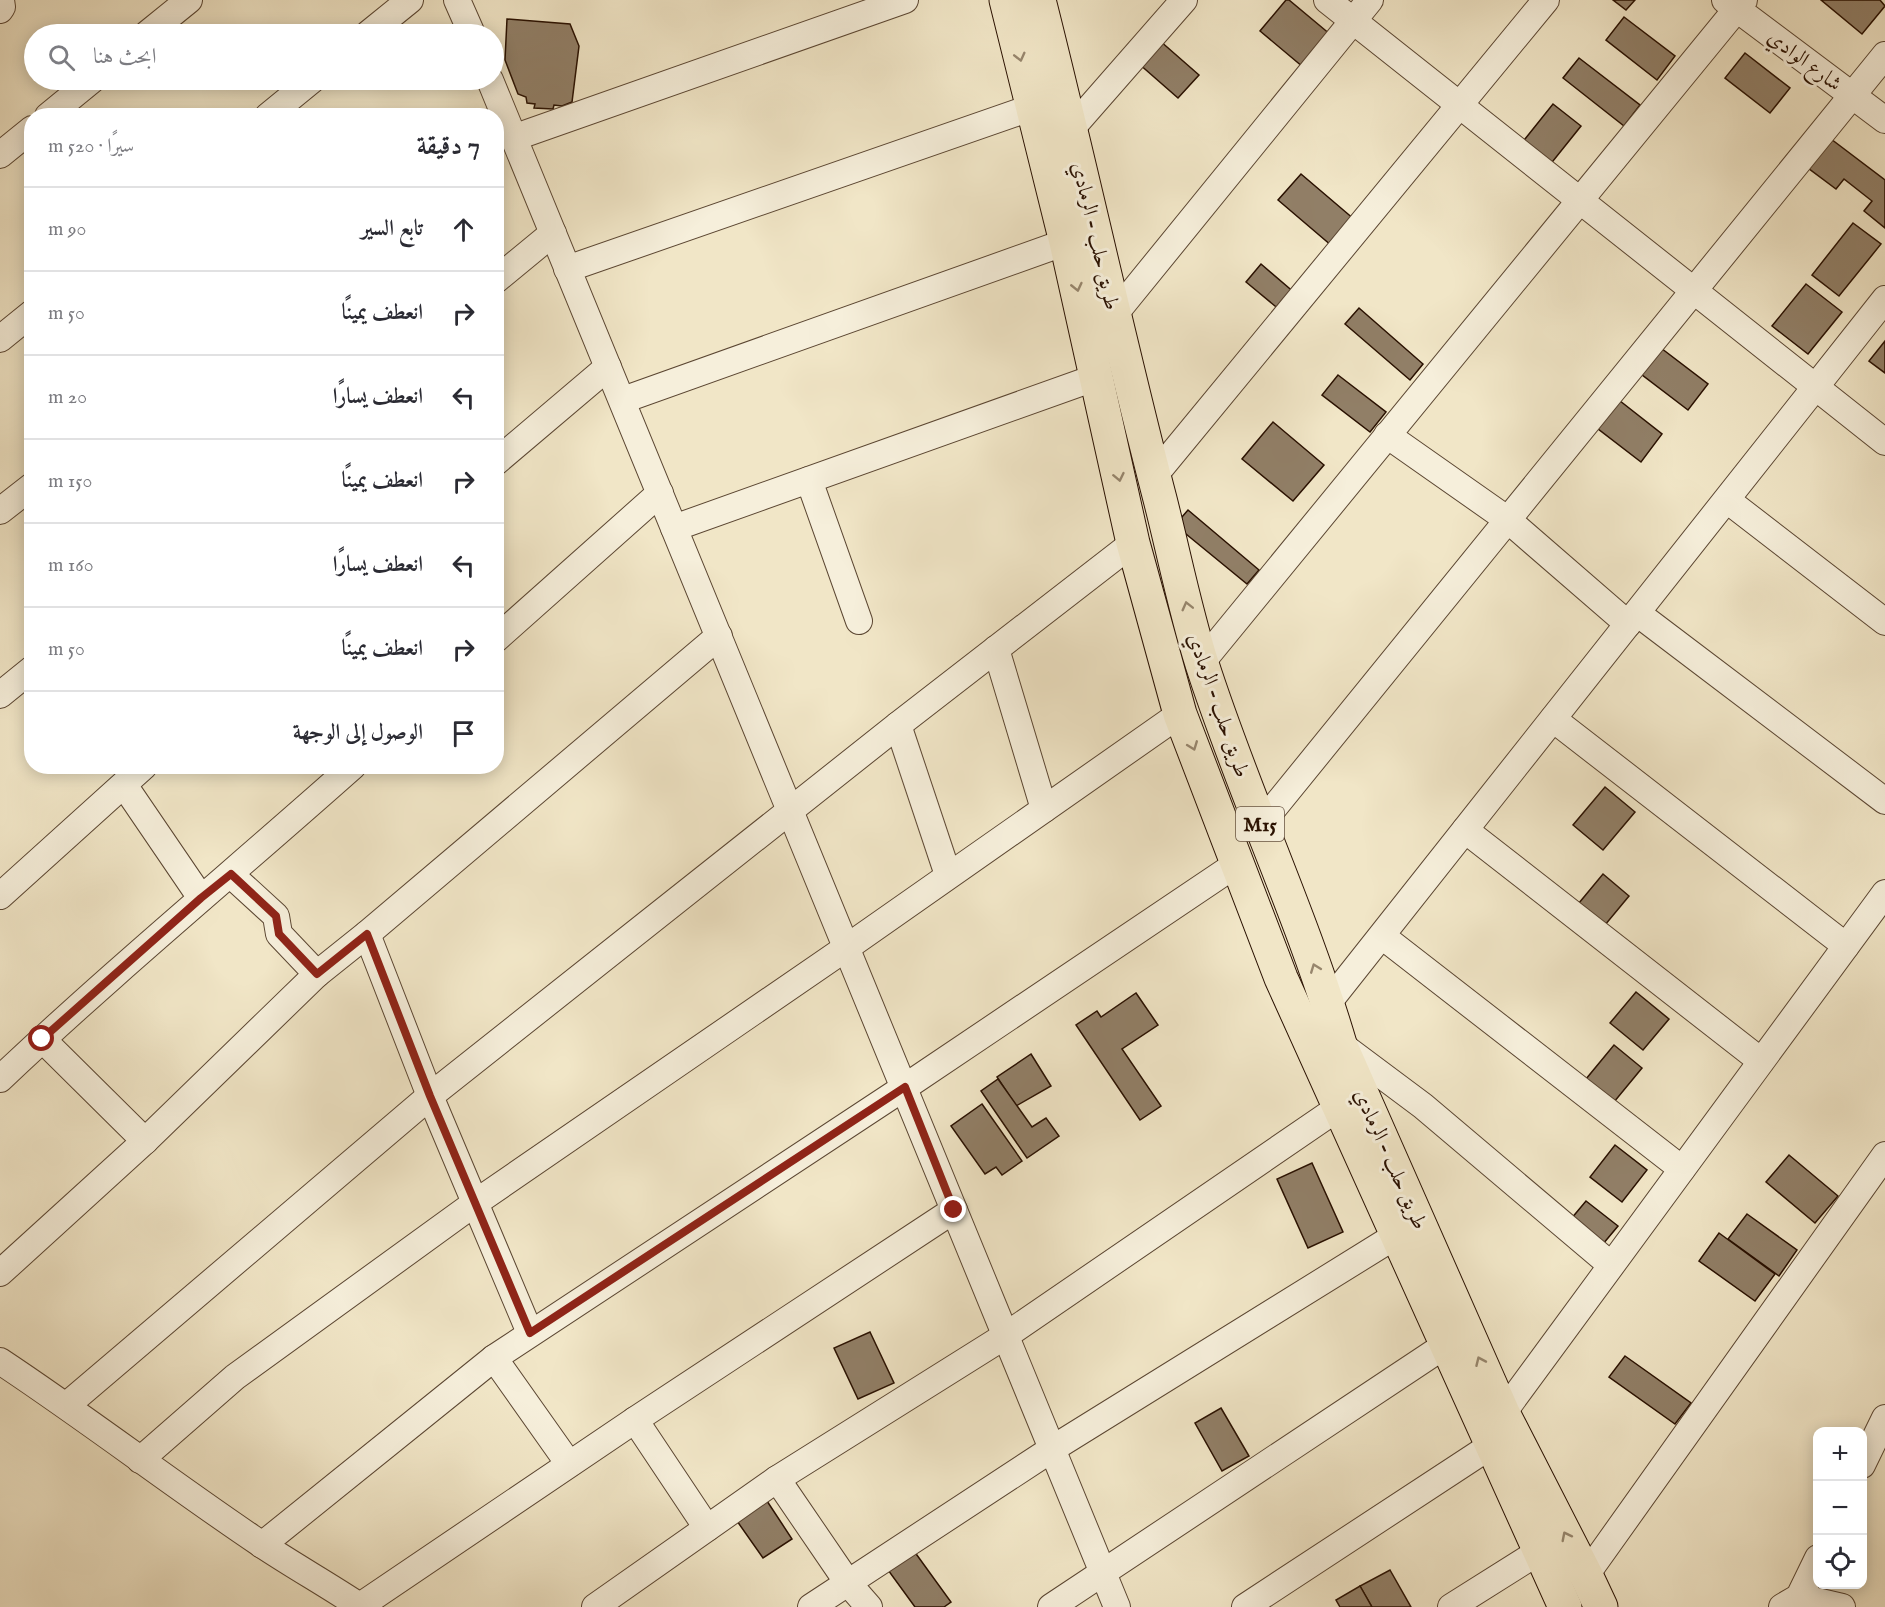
<!DOCTYPE html>
<html lang="ar">
<head>
<meta charset="utf-8">
<style>
  body { margin:0; font-family:"IM FELL English",Amiri,serif; background:#f2f2f3; color:#2b2b33; direction:rtl }
  .controls { position:absolute; right:18px; bottom:18px; display:grid; overflow:hidden; border-radius:12px; box-shadow:0 3px 15px #0003 }
  .controls button { width:54px; height:54px; display:grid; place-items:center; padding:0; border:0; border-bottom:2px solid #e1e1e2; background:#fff; color:#2b2b33; font:30px sans-serif }
  .stop { position:absolute; width:18px; height:18px; margin:-14px; border:4px solid #8f2418; border-radius:50%; background:#fff }
  .stop.end { background:#8f2418; border-color:#fff; box-shadow:0 2px 6px #0008 }
  .list { margin:0; padding:0; list-style:none }
  h2 { display:flex; justify-content:space-between; align-items:center; height:78px; margin:0; padding:0 24px; font-size:26px }
  h2 small { font-size:20px; font-weight:400; color:#7c7c81 }
  .list li { display:grid; grid-template-columns:39px 1fr auto; gap:18px; align-items:center; box-sizing:border-box; height:84px; padding:0 24px; border-top:2px solid #e1e1e2 }
  .list b { display:block; font-size:22px; white-space:nowrap }
  .list em { font-size:20px; font-style:normal; color:#7c7c81 }
  .icon { flex:none; width:33px; height:33px; fill:none; stroke:currentColor; stroke-width:2; stroke-linecap:round; stroke-linejoin:round }
  .map { position:relative; flex:none; width:1885px; height:1607px; overflow:hidden; direction:ltr }
  .search { position:absolute; background:#fff; box-shadow:0 3px 15px #0003; left:24px; top:24px; width:480px; height:66px; display:flex; align-items:center; gap:15px; box-sizing:border-box; padding:0 21px; border-radius:33px; color:#7c7c81; font-size:22px }
  .panel { position:absolute; background:#fff; box-shadow:0 3px 15px #0003; left:24px; top:108px; width:480px; height:666px; border-radius:24px; direction:rtl }
  .map>svg:first-child { display:block }
</style>
</head>
<body>
<div class="map">
<svg width="1885" height="1607" viewBox="0 0 1885 1607">
  <rect width="100%" height="100%" fill="#f1e6c7"/>
  <filter id="stains"><feTurbulence type="fractalNoise" baseFrequency=".00333" numOctaves="4"/><feColorMatrix values="0 0 0 0 .2 0 0 0 0 .09 0 0 0 0 .02 0 0 0 .5 -.17"/></filter>
  <radialGradient id="worn" r=".72"><stop offset=".6" stop-color="#630" stop-opacity="0"/><stop offset="1" stop-color="#630" stop-opacity=".3"/></radialGradient>
  <g fill="#917f67" stroke="#291000" stroke-width="1.5">
    <path d="M1286 0H1289L1331 35 1303 67 1260 31Z"/>
    <path d="M1613 0H1635L1626 10Z"/>
    <path d="M1821 0H1880L1885 6 1862 34Z"/>
    <path d="M1624 17 1675 56 1657 80 1606 40Z"/>
    <path d="M507 19 570 24 579 46 572 102 562 106 554 105 553 109 534 108 535 104 527 103 526 97 518 94 505 60Z"/>
    <path d="M1159 40 1199 75 1178 98 1138 63Z"/>
    <path d="M1745 53 1790 88 1770 113 1725 78Z"/>
    <path d="M1579 58 1640 105 1624 126 1563 78Z"/>
    <path d="M1553 104 1581 126 1549 166 1521 144Z"/>
    <path d="M1831 139 1885 180V228L1864 211 1872 201 1844 179 1836 189 1808 168Z"/>
    <path d="M1301 174 1355 220 1332 246 1278 200Z"/>
    <path d="M1853 223 1881 244 1839 296 1812 275Z"/>
    <path d="M1261 264 1296 294 1281 311 1246 282Z"/>
    <path d="M1806 284 1842 312 1808 354 1772 326Z"/>
    <path d="M1359 308 1423 364 1410 380 1345 324Z"/>
    <path d="M1885 341V373L1869 361Z"/>
    <path d="M1657 345 1708 384 1688 410 1637 371Z"/>
    <path d="M1338 375 1386 412 1370 432 1322 395Z"/>
    <path d="M1615 397 1662 434 1641 462 1593 425Z"/>
    <path d="M1273 422 1324 465 1293 501 1242 459Z"/>
    <path d="M1188 510 1259 570 1247 584 1175 525Z"/>
    <path d="M1605 787 1635 812 1603 850 1573 825Z"/>
    <path d="M1603 874 1629 896 1605 925 1579 903Z"/>
    <path d="M1636 992 1669 1019 1643 1050 1610 1023Z"/>
    <path d="M1136 993 1158 1025 1122 1049 1161 1106 1140 1120 1076 1025 1097 1011 1101 1017Z"/>
    <path d="M1614 1045 1642 1068 1614 1102 1586 1079Z"/>
    <path d="M1031 1054 1051 1086 1016 1106 997 1077Z"/>
    <path d="M998 1079 1032 1127 1046 1118 1059 1136 1027 1158 981 1091Z"/>
    <path d="M982 1104 1022 1161 1002 1175 996 1167 985 1174 951 1126Z"/>
    <path d="M1615 1145 1647 1170 1622 1202 1590 1177Z"/>
    <path d="M1789 1155 1838 1196 1815 1223 1766 1182Z"/>
    <path d="M1312 1163 1343 1232 1308 1248 1277 1179Z"/>
    <path d="M1586 1201 1618 1226 1598 1250 1566 1225Z"/>
    <path d="M1747 1214 1797 1250 1779 1276 1728 1239Z"/>
    <path d="M1719 1233 1775 1274 1755 1301 1699 1261Z"/>
    <path d="M870 1332 894 1383 858 1399 834 1348Z"/>
    <path d="M1625 1356 1691 1403 1675 1424 1609 1377Z"/>
    <path d="M1221 1408 1249 1456 1222 1471 1195 1423Z"/>
    <path d="M767 1501 792 1539 763 1558 737 1521Z"/>
    <path d="M914 1551 951 1602 944 1607H915L888 1570Z"/>
    <path d="M1390 1570 1411 1607H1372L1360 1586Z"/>
    <path d="M1360 1586 1372 1607H1340L1336 1600Z"/>
  </g>
  <g fill="none" stroke-linecap="round" stroke-linejoin="round">
    <g stroke="#5b4632" stroke-width="28">
      <g id="minor">
        <path d="M457 0 472 34"/>
        <path d="M1327 0 1885 442"/>
        <path d="M1725 0 1885 120"/>
        <path d="M0 10 2 7 1 0"/>
        <path d="M147 34 189 0"/>
        <path d="M368 34 410 0"/>
        <path d="M490 80 1117 1607"/>
        <path d="M48 116 92 80"/>
        <path d="M268 116 312 80"/>
        <path d="M1071 129 1184 0"/>
        <path d="M513 138 905 0"/>
        <path d="M0 155 32 129"/>
        <path d="M567 269 1033 107"/>
        <path d="M496 280 553 233"/>
        <path d="M1114 315 1370 0"/>
        <path d="M0 339 32 313"/>
        <path d="M623 400 1066 242"/>
        <path d="M1387 435 1508 520 1628 624"/>
        <path d="M496 462 608 367"/>
        <path d="M1154 476 1546 0"/>
        <path d="M809 480 859 621"/>
        <path d="M1727 500 1885 622"/>
        <path d="M0 511 32 486"/>
        <path d="M674 528 1097 377"/>
        <path d="M1637 613 1885 801"/>
        <path d="M496 639 660 493"/>
        <path d="M996 649 1044 809"/>
        <path d="M1202 662 1744 0"/>
        <path d="M0 695 32 669"/>
        <path d="M1553 719 1846 946"/>
        <path d="M898 725 948 875"/>
        <path d="M124 785 201 898"/>
        <path d="M1260 825 1885 55"/>
        <path d="M1465 830 1761 1061"/>
        <path d="M231 875 276 916 279 934 317 974"/>
        <path d="M0 896 144 766"/>
        <path d="M367 934 430 1096 530 1333"/>
        <path d="M1382 936 1682 1169"/>
        <path d="M1328 1003 1885 299"/>
        <path d="M42 1039 145 1141"/>
        <path d="M1340 1044 1423 1106 1611 1265"/>
        <path d="M0 1079C114 971 235 871 353 766"/>
        <path d="M0 1273 145 1141 317 974 367 934 719 636"/>
        <path d="M494 1358 569 1464"/>
        <path d="M0 1361C89 1420 173 1485 261 1544 294 1566 328 1585 361 1607"/>
        <path d="M67 1405 430 1096 898 725 1133 543"/>
        <path d="M1503 1413 1885 893"/>
        <path d="M635 1420 707 1528"/>
        <path d="M140 1460 235 1377 475 1203 846 948 1180 714"/>
        <path d="M1862 1465 1885 1418"/>
        <path d="M777 1479 848 1583 869 1607"/>
        <path d="M262 1545 494 1358 905 1087 1238 863"/>
        <path d="M1586 1575 1885 1155"/>
        <path d="M1799 1597 1842 1607"/>
        <path d="M360 1606 635 1420 954 1210"/>
        <path d="M595 1607 777 1479 1005 1336 1338 1108"/>
        <path d="M811 1607 1052 1449 1397 1235"/>
        <path d="M1051 1607 1447 1344"/>
        <path d="M1245 1607 1492 1445"/>
        <path d="M1451 1607 1540 1551"/>
        <path d="M1782 1607 1799 1597 1818 1558"/>
      </g>
    </g>
    <g stroke="#291000" stroke-width="35">
      <g id="highway">
        <path d="M1006 0 1066 242 1133 543 1180 714 1281 978 1565 1607"/>
        <path d="M1039 0C1081 166 1117 334 1160 499 1174 554 1185 610 1202 664 1243 792 1302 915 1340 1044L1503 1413 1586 1575 1601 1607"/>
      </g>
    </g>
    <use href="#minor" stroke="#f6efdb" stroke-width="26"/>
    <use href="#highway" stroke="#f1e6c7" stroke-width="33"/>
  </g>
  <defs><path id="oneway-chevron" d="M-2-3.5L2.5 0L-2 3.5" fill="none" stroke-width="1.6" stroke-linecap="round" stroke-linejoin="round" transform="scale(1.5)"/></defs>
  <g stroke="#97866d">
    <use href="#oneway-chevron" transform="translate(1020 57) rotate(76)"/>
    <use href="#oneway-chevron" transform="translate(1077 287) rotate(77)"/>
    <use href="#oneway-chevron" transform="translate(1119 477) rotate(78)"/>
    <use href="#oneway-chevron" transform="translate(1187 606) rotate(-104)"/>
    <use href="#oneway-chevron" transform="translate(1193 746) rotate(69)"/>
    <use href="#oneway-chevron" transform="translate(1315 968) rotate(-111)"/>
    <use href="#oneway-chevron" transform="translate(1480 1361) rotate(-114)"/>
    <use href="#oneway-chevron" transform="translate(1566 1536) rotate(-117)"/>
  </g>
  <g fill="none" stroke-linecap="round" stroke-linejoin="round">
    <path stroke="#8f2418" stroke-width="8" d="M42 1039 201 898 231 874 276 916 279 934 317 974 367 934 430 1096 530 1333 905 1087 954 1210"/>
  </g>
  <g text-anchor="middle" stroke-width="6" stroke-linejoin="round" paint-order="stroke">
    <rect fill="#f6efdb" stroke="#665342" stroke-width="1.5" x="1236" y="807" width="48" height="34" rx="4.5"/>
    <g font-size="20" font-weight="bold" fill="#291000">
      <text x="1260" y="831">M15</text>
    </g>
    <g font-size="21" fill="#291000" stroke="#f6efdb">
      <text transform="translate(1805 60) rotate(37)" y="7">شارع الوادي</text>
      <text transform="translate(1096 236) rotate(77)" y="7">طريق حلب - الرمادي</text>
      <text transform="translate(1219 705) rotate(71)" y="7">طريق حلب - الرمادي</text>
      <text transform="translate(1391 1159) rotate(66)" y="7">طريق حلب - الرمادي</text>
    </g>
  </g>
  <rect width="100%" height="100%" filter="url(#stains)"/>
  <rect width="100%" height="100%" fill="url(#worn)"/>
</svg>
<div class="controls">
<button>+</button>
<button>−</button>
<button><svg class="icon" aria-label="locate" viewBox="0 0 24 24"><circle cx="12" cy="12" r="6"/><path d="M12 2v4M12 18v4M2 12h4M18 12h4"/></svg></button>
</div>
<div class="stop" style="left:42px;top:1039px"></div>
<div class="stop end" style="left:954px;top:1210px"></div>
<div class="search"><svg class="icon" aria-label="search" viewBox="0 0 24 24"><circle cx="10" cy="10" r="6"/><path d="M15 15l6 6"/></svg>ابحث هنا</div>
<section class="panel">
<h2>7 دقيقة<small>سيرًا · 520 m</small></h2>
<ul class="list">
<li><svg class="icon" aria-label="ahead" viewBox="0 0 24 24"><path d="M12 20V5M6 11l6-6 6 6"/></svg><div><b>تابع السير</b></div><em>90 m</em></li>
<li><svg class="icon" aria-label="right" viewBox="0 0 24 24"><path d="M7 20v-9h11M14 6l5 5-5 5"/></svg><div><b>انعطف يمينًا</b></div><em>50 m</em></li>
<li><svg class="icon" aria-label="left" viewBox="0 0 24 24"><path d="M17 20v-9H6M10 6l-5 5 5 5"/></svg><div><b>انعطف يسارًا</b></div><em>20 m</em></li>
<li><svg class="icon" aria-label="right" viewBox="0 0 24 24"><path d="M7 20v-9h11M14 6l5 5-5 5"/></svg><div><b>انعطف يمينًا</b></div><em>150 m</em></li>
<li><svg class="icon" aria-label="left" viewBox="0 0 24 24"><path d="M17 20v-9H6M10 6l-5 5 5 5"/></svg><div><b>انعطف يسارًا</b></div><em>160 m</em></li>
<li><svg class="icon" aria-label="right" viewBox="0 0 24 24"><path d="M7 20v-9h11M14 6l5 5-5 5"/></svg><div><b>انعطف يمينًا</b></div><em>50 m</em></li>
<li><svg class="icon" aria-label="arrive" viewBox="0 0 24 24"><path d="M6 21V4h12l-3 4 3 4H6"/></svg><div><b>الوصول إلى الوجهة</b></div></li>
</ul>
</section>
</div>
</body>
</html>
